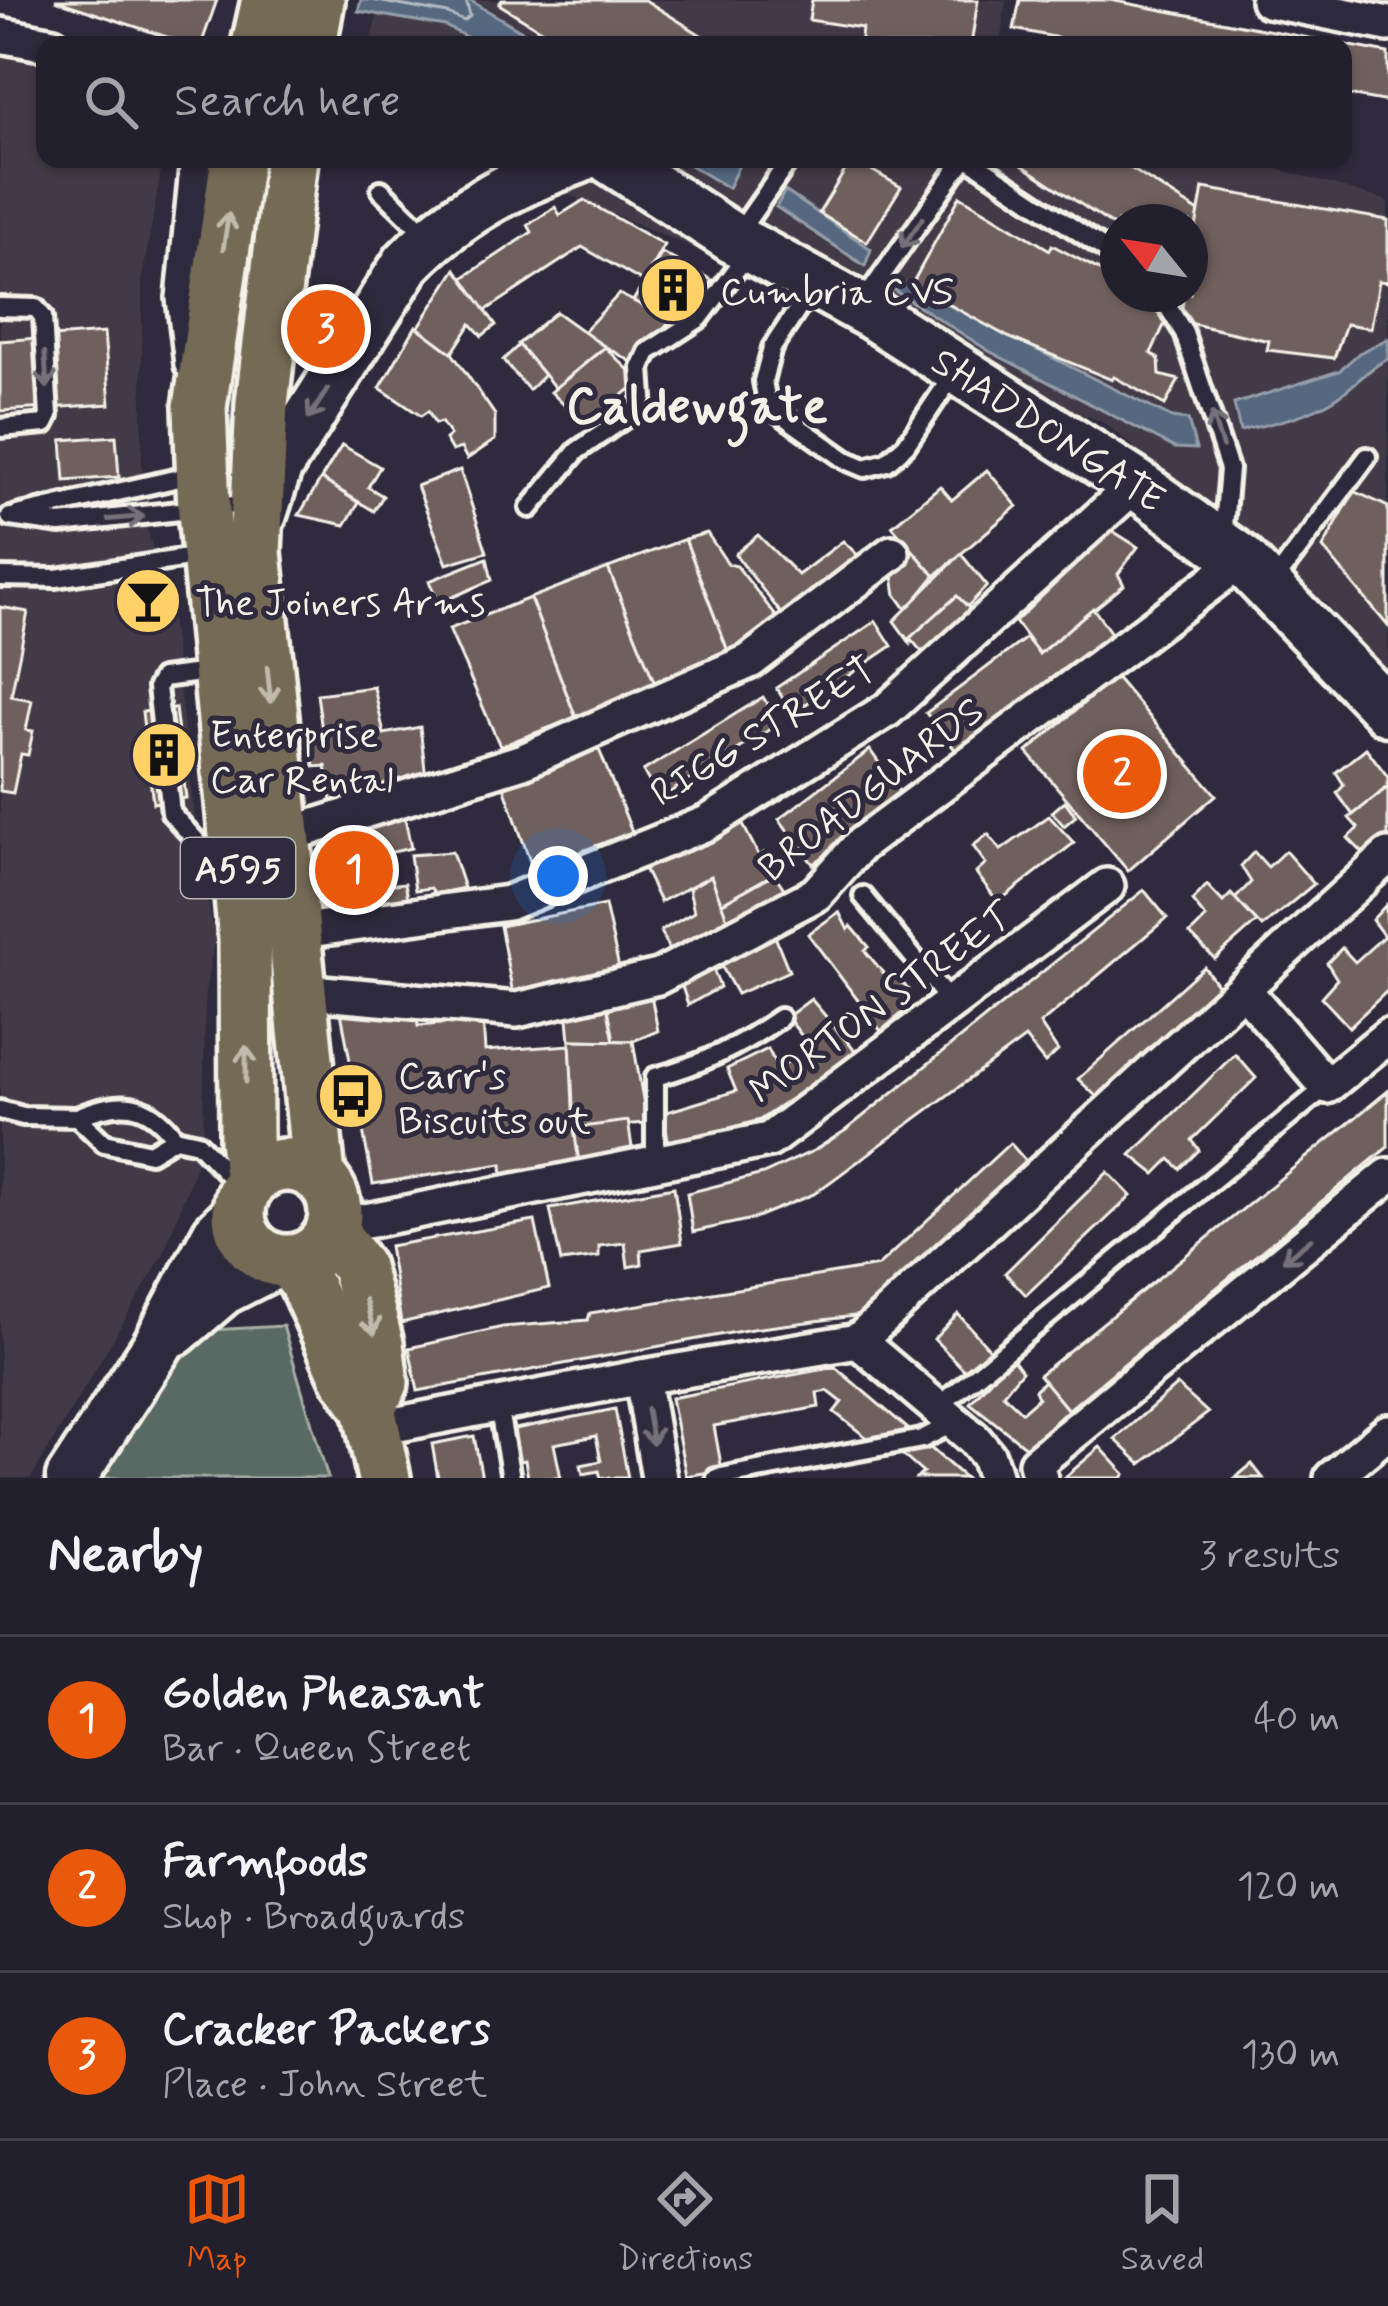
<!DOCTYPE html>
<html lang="en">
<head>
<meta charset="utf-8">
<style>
  body { margin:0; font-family:Mynerve,sans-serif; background:#2f2d3a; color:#f1f3f6 }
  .compass { position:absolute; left:1100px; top:204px; width:108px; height:108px; border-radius:50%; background:#23202e; box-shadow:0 3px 9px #0004; rotate:300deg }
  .you { position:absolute; left:558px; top:876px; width:42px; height:42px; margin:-30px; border:9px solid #fff; border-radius:50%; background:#1a73e8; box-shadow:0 0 0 18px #1a73e833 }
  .badge { display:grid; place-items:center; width:78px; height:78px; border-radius:50%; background:#ea580c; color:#fff; font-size:39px; font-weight:700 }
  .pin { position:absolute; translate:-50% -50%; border:6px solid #fff; box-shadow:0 3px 12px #0006 }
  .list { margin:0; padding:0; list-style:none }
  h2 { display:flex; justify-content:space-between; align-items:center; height:156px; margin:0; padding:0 48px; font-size:51px }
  h2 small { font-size:39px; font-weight:400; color:#a3a3aa }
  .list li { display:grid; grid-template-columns:78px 1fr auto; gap:36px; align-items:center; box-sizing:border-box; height:168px; padding:0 48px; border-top:3px solid #403e4a }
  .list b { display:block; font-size:45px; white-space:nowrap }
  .list p { margin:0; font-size:39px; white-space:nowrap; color:#a3a3aa }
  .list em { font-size:39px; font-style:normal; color:#a3a3aa }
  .icon { flex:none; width:66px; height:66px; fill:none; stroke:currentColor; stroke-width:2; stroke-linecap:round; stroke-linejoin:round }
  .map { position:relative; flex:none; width:1388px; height:1478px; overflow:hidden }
  .search { position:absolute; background:#23202e; box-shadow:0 3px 9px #0004; left:36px; right:36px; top:36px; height:132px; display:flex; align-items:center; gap:30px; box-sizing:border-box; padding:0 42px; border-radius:24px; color:#a3a3aa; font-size:45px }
  .sheet { height:660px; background:#23202e }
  nav { display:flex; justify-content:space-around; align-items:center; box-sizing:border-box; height:168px; border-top:3px solid #403e4a; background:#23202e; font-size:33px; color:#a3a3aa }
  nav a { display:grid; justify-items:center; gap:6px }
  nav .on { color:#ea580c }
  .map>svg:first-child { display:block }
</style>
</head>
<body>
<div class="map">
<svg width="1388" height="1478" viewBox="0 0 1388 1478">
  <rect width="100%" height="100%" fill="#2f2a3d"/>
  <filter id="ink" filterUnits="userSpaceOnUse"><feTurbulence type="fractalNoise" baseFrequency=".00833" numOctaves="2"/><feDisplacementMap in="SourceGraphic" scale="24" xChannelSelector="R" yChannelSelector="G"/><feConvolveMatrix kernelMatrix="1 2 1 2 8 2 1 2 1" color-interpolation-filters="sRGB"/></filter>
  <g filter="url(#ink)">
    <g fill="#423a47" fill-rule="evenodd">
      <path d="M382 0H1006L1000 45H369Z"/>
      <path d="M0 53 45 65V159H163L142 279V511L170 610 201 871 215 937 205 991 203 1146 163 1255 31 1478H0Z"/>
      <path d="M485 159H1244L1388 201V683L1328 605 1106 424ZM1118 222H1190V294H1118Z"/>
    </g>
    <path fill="#596a63" stroke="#a6aea6" stroke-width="3" d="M283 1326 328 1478H100L192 1331Z"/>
    <g fill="#556780" stroke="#959eaa" stroke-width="3">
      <path d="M361 0H469L546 45H482L445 26 358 11Z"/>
      <path d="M680 159H733L740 163 728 188Z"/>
      <path d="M785 191 871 249 865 266 776 207Z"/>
      <path d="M901 281 1172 418 1188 420 1196 449 1175 448 989 351 895 291Z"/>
      <path d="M1388 339V359C1367 368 1353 388 1333 400 1305 417 1272 423 1240 431L1234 404 1339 371 1359 353Z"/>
    </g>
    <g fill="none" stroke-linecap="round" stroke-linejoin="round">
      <path stroke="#b4babe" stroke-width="3" d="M372 0 448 14 464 21 470 16 466 0"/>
    </g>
    <g fill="#6f605d" stroke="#f4f1e8" stroke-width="3">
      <path d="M55 0H217L201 45H191Z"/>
      <path d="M502 0H645L717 45H565L499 4Z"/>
      <path d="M812 0H978L971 45H860L862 28 809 20Z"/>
      <path d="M1020 0H1110L1388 53V102L1343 94V45H1093L1014 29Z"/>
      <path d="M852 159 901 187 867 242 819 213Z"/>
      <path d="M1013 159H1116L1199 212 1190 262V222H1118V229Z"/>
      <path d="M1203 188 1388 220V282L1379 281 1371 328 1346 324 1334 358 1267 350 1269 341 1180 321 1184 294H1190V262Z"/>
      <path d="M960 196 1050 250 1052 245 1118 280V294H1145L1155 299 1150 308 1168 317 1151 353 1159 359 1160 375 1179 380 1165 405 1114 377 1112 380 1008 337 912 284Z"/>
      <path d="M584 200 664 245 643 282 582 247 485 311 463 278 532 232 528 225 555 207 560 215Z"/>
      <path d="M662 253 712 280 684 327 633 301Z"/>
      <path d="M456 269 496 325 482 336 471 324 452 353 418 328Z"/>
      <path d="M619 294 671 320 632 362 582 333Z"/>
      <path d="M556 312 605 347 555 388 518 344Z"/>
      <path d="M416 326 452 353 495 415V440L467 459 461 448 452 451 445 439 450 435 441 422 435 424 428 411 421 416 380 388Z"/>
      <path d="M104 333 110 404 0 411V341Z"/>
      <path d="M519 345 544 375 529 390 503 360Z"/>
      <path d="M605 347 640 381 586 426 551 392Z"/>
      <path d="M116 436 119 477 65 481 62 440Z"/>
      <path d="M342 445 380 467 368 487 383 496 374 511 321 479Z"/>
      <path d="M460 470 487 552 447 564 417 486Z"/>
      <path d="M987 470 1017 506 935 576 892 526 940 486 952 500Z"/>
      <path d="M321 479 359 503 345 525 299 515Z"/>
      <path d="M1354 491 1388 507V626L1323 548Z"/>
      <path d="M1111 530 1138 547 1118 574 1124 585 1039 654 1015 622Z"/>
      <path d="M707 533 728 564 737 566 786 629 731 659 685 539Z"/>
      <path d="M758 535 798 575 843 541 867 564 783 616 735 554Z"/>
      <path d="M685 539 732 662 655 684 608 568Z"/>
      <path d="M908 545 935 576 907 610 896 595 893 576 897 561Z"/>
      <path d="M961 554 987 586 967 607 957 596 910 638V643L894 621Z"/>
      <path d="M487 558 492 580 439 603 429 581Z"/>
      <path d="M608 568 655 684 576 718 530 598Z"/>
      <path d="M957 596 977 616 927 658 910 638Z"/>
      <path d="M530 598 576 718 500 746 449 629Z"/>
      <path d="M0 607 28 612 11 696 32 700 26 730 33 731 28 755 21 754 13 793 0 791Z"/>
      <path d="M1093 608 1113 636 960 756 926 713 1026 638 1039 654Z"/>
      <path d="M876 621 892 646 793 713 776 688Z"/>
      <path d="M1115 676 1216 795 1128 871 1027 752Z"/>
      <path d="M374 687 384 734 420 727 426 777 332 801 326 766 314 767 311 733 322 731 317 694Z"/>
      <path d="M763 697 779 724 659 799 643 771Z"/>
      <path d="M175 708 186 798 153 803 142 712Z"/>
      <path d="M596 742 632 832 533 870 501 778Z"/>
      <path d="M1366 748 1388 777V787L1353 815 1337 793 1344 785 1336 772Z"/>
      <path d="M870 750 905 800 813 864 779 819Z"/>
      <path d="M1388 787V849L1369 859 1348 838 1358 828 1349 818Z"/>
      <path d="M1065 801 1076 816 1064 826 1052 812Z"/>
      <path d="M404 813 411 848 370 857 373 886 405 883 410 907 348 920 329 830Z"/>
      <path d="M1049 816 1074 843 998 902 976 873 986 864 973 846 988 834 1001 850Z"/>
      <path d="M739 817 759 856 764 853 774 874 720 904 711 876 660 902 644 869Z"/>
      <path d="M1285 851 1314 884 1262 927 1235 899 1251 882 1241 866 1254 852 1268 867Z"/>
      <path d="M452 852 464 888 435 894 431 888 415 890 410 855Z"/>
      <path d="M774 874 792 900 732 931 719 905Z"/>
      <path d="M711 876 732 931 673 960 661 931 694 912 689 888Z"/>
      <path d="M1207 885 1223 902 1231 894 1257 922 1215 959 1190 934 1206 918 1192 901Z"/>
      <path d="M1144 890 1167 918 1040 1024 1058 1051 1045 1063 1025 1038 814 1194 752 1219 693 1232 687 1193 763 1174 815 1150 846 1130Z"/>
      <path d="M605 905 620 972 513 994 500 926Z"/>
      <path d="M1386 905 1388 990 1349 1027 1321 997 1337 979 1327 963 1342 948 1355 962 1384 936 1372 920Z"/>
      <path d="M839 912 848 930 851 926 869 947 865 951 887 977 893 973 908 989 903 996 911 1006 881 1031 808 934Z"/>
      <path d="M772 929 789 971 737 994 722 967 714 970 709 959Z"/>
      <path d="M709 959 720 987 688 1005 678 974Z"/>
      <path d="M1204 967 1222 991 1099 1099 1078 1079Z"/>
      <path d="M650 990 658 1031 633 1041H614L608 1008Z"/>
      <path d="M811 999 857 1053 760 1120 669 1144 663 1113 736 1091 727 1069 768 1049 778 1069 809 1045 787 1017Z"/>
      <path d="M606 1001 614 1041 570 1040 567 1008Z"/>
      <path d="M340 1007 417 1015 418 1026 483 1020 485 1051 570 1045 579 1164 503 1179 502 1164 373 1184Z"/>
      <path d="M570 1040 633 1041 647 1123 574 1128Z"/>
      <path d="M1235 1054 1256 1078 1192 1140 1199 1150 1180 1169 1170 1159 1155 1174 1131 1155Z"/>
      <path d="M1388 1091V1147L1068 1410 1039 1375Z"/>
      <path d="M628 1121 633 1154 579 1163 574 1128Z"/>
      <path d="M1010 1143 1032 1168 878 1313 752 1329 418 1391 409 1348 503 1327 588 1320 590 1313 878 1266Z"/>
      <path d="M1108 1172 1131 1196 1026 1295 1005 1273Z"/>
      <path d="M674 1187 682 1243 641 1250 642 1264 628 1267 625 1243 599 1246V1257L561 1262 550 1209Z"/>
      <path d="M535 1221 549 1288 401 1323 389 1246Z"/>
      <path d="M958 1314 994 1354 969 1375 934 1339Z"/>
      <path d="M1011 1356 1022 1371 1003 1394 1022 1412 1038 1398 1035 1390 1044 1381 1068 1410 1027 1448 970 1403Z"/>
      <path d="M835 1367 913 1433 871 1441 834 1412 842 1402 828 1391 817 1393 819 1407 714 1426 722 1470 686 1476 671 1398Z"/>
      <path d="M1177 1385 1208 1413 1141 1464 1115 1439Z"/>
      <path d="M615 1409 628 1478H601L599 1471 583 1474 581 1465 601 1461 596 1436 554 1444 561 1478H528L525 1460 516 1462 510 1430Z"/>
      <path d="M474 1436 482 1478H438L432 1444Z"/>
      <path d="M927 1445 965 1478H917L923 1473 897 1450Z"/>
      <path d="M1100 1447 1125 1474 1122 1478H1064Z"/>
      <path d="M1252 1464 1263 1478H1235Z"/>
    </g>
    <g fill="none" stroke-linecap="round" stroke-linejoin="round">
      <g stroke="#f4f1e8" stroke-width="26">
        <g id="lane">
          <path d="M969 159 1118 258"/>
          <path d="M381 190 430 238"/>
          <path d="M735 238 790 159"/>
          <path d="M814 285 772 348 763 381 766 397 775 410 846 460 865 468 887 462 906 445 953 375"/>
          <path d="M1160 294 1184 333 1229 469 1223 538"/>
          <path d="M861 305 964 159"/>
          <path d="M0 307 36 308 43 317 49 416 45 424 0 428"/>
          <path d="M530 508 577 451 638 409 643 398 641 368 648 352 700 318 748 254"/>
          <path d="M17 515 179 478 193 468"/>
          <path d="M10 517 60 524 253 503"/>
          <path d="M0 577 56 578 201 556"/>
          <path d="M1271 586 1367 457"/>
          <path d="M216 671 162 678 157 687 171 813 223 870"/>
          <path d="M863 896 951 1003"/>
          <path d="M0 1110 23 1116 77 1117 104 1143 150 1153 175 1138 198 1143 239 1186"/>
          <path d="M77 1117C119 1099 147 1099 175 1138"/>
          <path d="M655 1164V1077C703 1064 740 1046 780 1018"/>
          <path d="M498 1405 511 1478"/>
          <path d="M938 1407 1327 1086"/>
          <path d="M716 1478 922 1439 954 1423"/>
        </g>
      </g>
      <g stroke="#f4f1e8" stroke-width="42">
        <g id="street">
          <path d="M1268 0 1388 24"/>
          <path d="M0 35 53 45"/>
          <path d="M192 364 184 298 198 159"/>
          <path d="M284 836 523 761 750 661 892 553"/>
          <path d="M294 932 508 903 707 823 887 710 1136 484"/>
          <path d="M1243 989 1327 1086 1388 1036"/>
          <path d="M298 994 322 993 517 1010 658 977 816 894 860 845 1242 560"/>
          <path d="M336 1217 366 1221 769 1140 1107 886"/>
          <path d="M858 1341 1388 856"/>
          <path d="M858 1341 974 1439 988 1456 995 1478"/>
          <path d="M642 1377 659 1478"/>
          <path d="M373 1429 642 1377 858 1341"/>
          <path d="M1040 1478 1036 1463 1388 1176"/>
          <path d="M1332 1478 1388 1432"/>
        </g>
      </g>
      <g stroke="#f4f1e8" stroke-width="57">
        <g id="secondary">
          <path d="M610 159 734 239 873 315 1136 484 1242 560 1388 711"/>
          <path d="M262 514 277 468 407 263C453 215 515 181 578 159"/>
          <path d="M175 1331 223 1290 280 1261"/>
          <path d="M71 1478 157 1346 217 1234 239 1212"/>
        </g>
      </g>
      <g stroke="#f4f1e8" stroke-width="60">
        <g id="primary">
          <path d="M258 45 268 0"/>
          <path d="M310 45 318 0"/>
          <path d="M237 159 200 407 204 511 245 939 246 1140 251 1180"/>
          <path d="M291 159 262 403 255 552 319 1176"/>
          <circle cx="287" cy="1213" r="48"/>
          <path d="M332 1232 357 1267 377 1344 382 1383 369 1408"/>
          <path d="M289 1262 304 1280 346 1375 369 1408 384 1478"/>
        </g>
      </g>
      <use href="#lane" stroke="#2f2a3d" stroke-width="16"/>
      <use href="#street" stroke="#2f2a3d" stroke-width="33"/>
      <use href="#secondary" stroke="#2f2a3d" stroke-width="48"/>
      <use href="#primary" stroke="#756b55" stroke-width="51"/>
    </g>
    <defs><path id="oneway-shaft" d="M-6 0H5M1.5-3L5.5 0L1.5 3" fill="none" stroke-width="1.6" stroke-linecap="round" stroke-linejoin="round" transform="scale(3)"/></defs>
    <g stroke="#c1bbad">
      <use href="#oneway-shaft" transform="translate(226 231) rotate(-81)"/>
      <use href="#oneway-shaft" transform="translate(269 685) rotate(84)"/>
      <use href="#oneway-shaft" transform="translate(246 1064) rotate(-90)"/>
      <use href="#oneway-shaft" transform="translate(370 1317) rotate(75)"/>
    </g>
    <g stroke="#747079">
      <use href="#oneway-shaft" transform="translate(912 233) rotate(125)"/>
      <use href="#oneway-shaft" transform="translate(46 370) rotate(86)"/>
      <use href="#oneway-shaft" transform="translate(318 404) rotate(123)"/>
      <use href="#oneway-shaft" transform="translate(1217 430) rotate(-108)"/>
      <use href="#oneway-shaft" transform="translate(126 518) rotate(-5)"/>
      <use href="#oneway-shaft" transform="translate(1297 1250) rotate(141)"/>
      <use href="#oneway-shaft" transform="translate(650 1427) rotate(80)"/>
    </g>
  </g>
  <defs>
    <g id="building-disc" transform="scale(3.45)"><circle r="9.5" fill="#ffd166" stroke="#2f2a3d"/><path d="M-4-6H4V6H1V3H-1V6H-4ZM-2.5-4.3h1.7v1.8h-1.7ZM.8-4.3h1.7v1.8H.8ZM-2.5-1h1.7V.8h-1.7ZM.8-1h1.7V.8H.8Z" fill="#111"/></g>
    <g id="bar-disc" transform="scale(3.45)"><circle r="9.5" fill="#ffd166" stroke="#2f2a3d"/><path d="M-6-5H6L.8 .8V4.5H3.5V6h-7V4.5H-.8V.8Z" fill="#111"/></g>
    <g id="bus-disc" transform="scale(3.45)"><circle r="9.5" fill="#ffd166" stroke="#2f2a3d"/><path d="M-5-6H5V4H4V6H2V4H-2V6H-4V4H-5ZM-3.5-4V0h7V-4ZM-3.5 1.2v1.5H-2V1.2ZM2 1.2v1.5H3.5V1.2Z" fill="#111"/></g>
  </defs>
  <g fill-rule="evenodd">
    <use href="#building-disc" x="673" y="290"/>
    <use href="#bar-disc" x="148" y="601"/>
    <use href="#building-disc" x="164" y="755"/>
    <use href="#bus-disc" x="351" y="1096"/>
  </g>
  <g text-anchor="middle" stroke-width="10" stroke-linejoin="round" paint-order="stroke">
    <rect fill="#2f2a3d" stroke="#b9b5b5" stroke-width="3" x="181" y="838" width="114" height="60" rx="9"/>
    <g font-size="36" font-weight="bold" fill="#f4f1e8">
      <text x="238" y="881">A595</text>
    </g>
    <g font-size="39" fill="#f4f1e8" stroke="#2f2a3d" text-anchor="start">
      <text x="720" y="304">Cumbria CVS</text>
      <text x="195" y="615">The Joiners Arms</text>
      <text x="210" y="747">Enterprise<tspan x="210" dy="45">Car Rental</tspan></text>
      <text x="398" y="1088">Carr's<tspan x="398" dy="45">Biscuits out</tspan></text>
    </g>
    <g font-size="39" fill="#f4f1e8" stroke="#2f2a3d">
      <text transform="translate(1049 429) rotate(33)" y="14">SHADDONGATE</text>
      <text transform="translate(762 730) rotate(-31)" y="14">RIGG STREET</text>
      <text transform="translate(870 788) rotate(-38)" y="14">BROADGUARDS</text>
      <text transform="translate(880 1002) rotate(-36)" y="14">MORTON STREET</text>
    </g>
    <g font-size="51" font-weight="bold" fill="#f4f1e8" stroke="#2f2a3d">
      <text x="697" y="422">Caldewgate</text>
    </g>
  </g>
</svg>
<svg class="compass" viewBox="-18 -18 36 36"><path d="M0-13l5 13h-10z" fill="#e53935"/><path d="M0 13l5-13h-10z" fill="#a3a3aa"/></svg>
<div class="you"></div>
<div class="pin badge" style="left:354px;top:870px">1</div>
<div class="pin badge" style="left:1122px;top:774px">2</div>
<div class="pin badge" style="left:326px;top:329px">3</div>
<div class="search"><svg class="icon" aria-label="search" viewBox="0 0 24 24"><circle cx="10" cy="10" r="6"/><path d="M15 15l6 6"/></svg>Search here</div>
</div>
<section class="sheet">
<h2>Nearby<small>3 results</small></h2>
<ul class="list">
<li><span class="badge">1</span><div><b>Golden Pheasant</b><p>Bar · Queen Street</p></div><em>40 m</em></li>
<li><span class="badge">2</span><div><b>Farmfoods</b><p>Shop · Broadguards</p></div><em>120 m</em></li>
<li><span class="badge">3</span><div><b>Cracker Packers</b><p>Place · John Street</p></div><em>130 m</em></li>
</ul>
</section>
<nav>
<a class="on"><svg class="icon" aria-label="map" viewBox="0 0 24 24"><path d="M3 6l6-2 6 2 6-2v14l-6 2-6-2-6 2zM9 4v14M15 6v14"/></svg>Map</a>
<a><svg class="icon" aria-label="directions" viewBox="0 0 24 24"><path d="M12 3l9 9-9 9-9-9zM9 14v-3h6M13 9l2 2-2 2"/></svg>Directions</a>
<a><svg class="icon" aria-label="saved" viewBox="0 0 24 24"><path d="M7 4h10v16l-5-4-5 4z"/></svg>Saved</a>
</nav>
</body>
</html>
